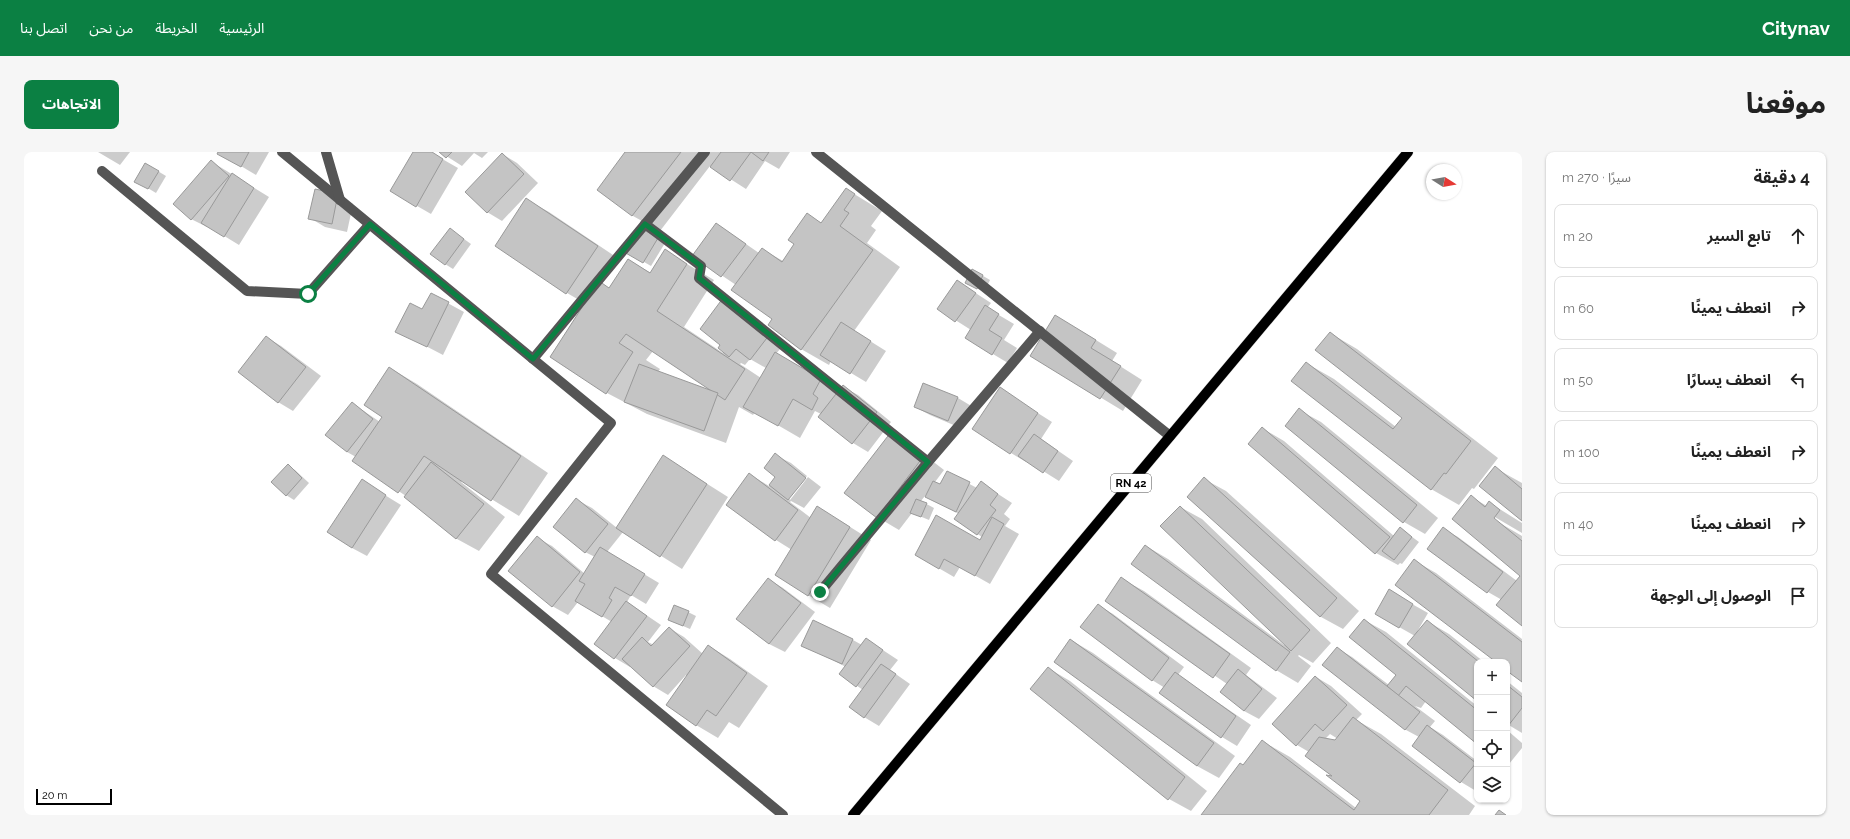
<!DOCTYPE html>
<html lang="ar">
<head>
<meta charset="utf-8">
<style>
  body { margin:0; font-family:Raleway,"Noto Sans Arabic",sans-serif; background:#f6f6f6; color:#222; direction:rtl }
  .controls { position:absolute; right:12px; bottom:12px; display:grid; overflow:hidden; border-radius:8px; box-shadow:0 1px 3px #0004 }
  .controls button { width:36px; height:36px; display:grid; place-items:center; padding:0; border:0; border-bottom:1px solid #e0e0e0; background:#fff; color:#222; font:20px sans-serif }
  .compass { position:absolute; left:1402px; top:12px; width:36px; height:36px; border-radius:50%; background:#fff; box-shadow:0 1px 3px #0004; rotate:101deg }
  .scale { position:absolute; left:12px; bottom:10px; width:76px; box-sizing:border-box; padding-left:4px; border:2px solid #000; border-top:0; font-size:11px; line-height:14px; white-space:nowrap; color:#000; -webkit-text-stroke:3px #fff; paint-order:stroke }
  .stop { position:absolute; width:12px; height:12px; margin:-9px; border:3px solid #0b8043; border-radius:50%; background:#fff }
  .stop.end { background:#0b8043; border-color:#fff; box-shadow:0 1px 4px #0008 }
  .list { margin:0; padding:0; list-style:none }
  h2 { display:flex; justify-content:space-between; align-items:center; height:52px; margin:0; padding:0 16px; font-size:17px }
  h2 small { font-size:13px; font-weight:400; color:#767676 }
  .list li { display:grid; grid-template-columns:26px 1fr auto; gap:12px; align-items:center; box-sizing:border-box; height:64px; margin:0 8px 8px; padding:0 8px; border:1px solid #e0e0e0; border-radius:8px }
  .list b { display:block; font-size:15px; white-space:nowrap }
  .list em { font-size:13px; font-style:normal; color:#767676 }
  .icon { flex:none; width:22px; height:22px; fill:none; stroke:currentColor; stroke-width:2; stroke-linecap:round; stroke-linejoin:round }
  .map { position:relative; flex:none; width:1498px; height:663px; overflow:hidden; direction:ltr; border-radius:8px }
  header { display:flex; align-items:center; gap:24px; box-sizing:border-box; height:56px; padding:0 20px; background:#0b8043; color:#fff }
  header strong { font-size:19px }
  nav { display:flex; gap:22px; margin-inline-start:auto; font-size:14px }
  .intro { display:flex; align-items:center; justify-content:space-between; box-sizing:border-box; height:96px; padding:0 24px }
  h1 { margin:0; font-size:28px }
  .button { padding:10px 18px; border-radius:8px; background:#0b8043; color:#fff; font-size:14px; font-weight:700 }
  main { display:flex; gap:24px; padding:0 24px }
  aside { flex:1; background:#fff; border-radius:8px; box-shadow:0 1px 3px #0004 }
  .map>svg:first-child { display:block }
</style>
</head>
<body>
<header>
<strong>Citynav</strong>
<nav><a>الرئيسية</a><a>الخريطة</a><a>من نحن</a><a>اتصل بنا</a></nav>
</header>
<div class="intro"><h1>موقعنا</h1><a class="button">الاتجاهات</a></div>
<main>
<aside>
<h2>4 دقيقة<small>سيرًا · 270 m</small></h2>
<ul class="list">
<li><svg class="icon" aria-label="ahead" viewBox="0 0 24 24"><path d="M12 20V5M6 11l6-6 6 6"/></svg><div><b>تابع السير</b></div><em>20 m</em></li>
<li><svg class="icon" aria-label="right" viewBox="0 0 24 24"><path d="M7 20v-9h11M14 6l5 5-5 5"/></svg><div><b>انعطف يمينًا</b></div><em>60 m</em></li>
<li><svg class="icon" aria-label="left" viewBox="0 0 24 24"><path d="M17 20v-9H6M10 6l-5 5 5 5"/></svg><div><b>انعطف يسارًا</b></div><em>50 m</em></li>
<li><svg class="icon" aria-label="right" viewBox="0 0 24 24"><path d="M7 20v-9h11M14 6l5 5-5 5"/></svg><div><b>انعطف يمينًا</b></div><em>100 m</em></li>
<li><svg class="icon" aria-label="right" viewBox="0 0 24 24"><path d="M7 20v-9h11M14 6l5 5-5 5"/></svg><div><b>انعطف يمينًا</b></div><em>40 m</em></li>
<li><svg class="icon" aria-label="arrive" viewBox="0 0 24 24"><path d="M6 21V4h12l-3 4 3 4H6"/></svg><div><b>الوصول إلى الوجهة</b></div></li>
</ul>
</aside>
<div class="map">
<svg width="1498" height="663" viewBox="0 0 1498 663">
  <rect width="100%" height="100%" fill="#fff"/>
  <g fill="#0003" fill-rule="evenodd">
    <path d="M74 0H106L96 13Z"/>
    <path d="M195 0H245L232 23 195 1Z"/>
    <path d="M390 0H406L434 16 407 62 367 39Z"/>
    <path d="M416 0H464L458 6 450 1 438 14Z"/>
    <path d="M603 0H766L755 17 741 9 722 37 686 14 636 79 609 64 574 37Z"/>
    <path d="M478 2 493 11 514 31 478 69 463 60Z"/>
    <path d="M188 10 245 45 215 93 184 74 183 75 167 67Z"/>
    <path d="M122 12 142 24 132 41 112 29Z"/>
    <path d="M822 37 858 59 847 74 852 78 843 91 876 115 830 179 862 199 842 230 807 209 805 213 777 197 749 167 712 133 669 104 693 72 735 101 738 97 759 109 771 92 783 63 798 71Z"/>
    <path d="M314 43 329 52 323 80 301 75 286 66Z"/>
    <path d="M503 48 525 60 595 107 578 132 586 137 605 108 627 121 641 99 690 128 660 175 699 201 697 193 700 147 760 192 752 202 816 239 819 235 834 243 867 270 844 300 829 291 796 265 797 262 791 259 776 286 731 260 729 263 715 255 702 291 623 262 583 241 527 204 562 152 543 141ZM629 199 698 245 634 220 636 217 622 208ZM726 207 742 216 737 226 716 212 717 211 721 213Z"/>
    <path d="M615 76 641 91 627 114 601 99Z"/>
    <path d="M433 82 447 92 429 117 421 112Z"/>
    <path d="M949 118 966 128 960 140 950 135Z"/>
    <path d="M933 129 967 151 963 156 990 172 980 188 993 196 984 211 942 186 947 178 914 157Z"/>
    <path d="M407 142 440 160 419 203 373 179 399 159Z"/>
    <path d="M1054 177 1093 201 1088 209 1118 228 1099 259 1008 204Z"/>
    <path d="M1306 181 1333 197 1474 306 1450 337 1448 336 1435 353 1407 337 1282 211 1310 227 1372 275 1380 266Z"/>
    <path d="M242 185 257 194 297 224 269 259 254 250Z"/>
    <path d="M366 216 393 232 524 321 495 364 438 329 437 330 481 365 455 399 433 387 382 344 329 309 332 305 323 300 328 251 356 270 359 265Z"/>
    <path d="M900 232 934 246 949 255 939 277 906 263 891 255Z"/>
    <path d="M976 237 1028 270 1017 287 1049 309 1035 329 1003 309 1002 310 987 301 950 276Z"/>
    <path d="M1275 258 1297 270 1414 366 1401 382 1380 370Z"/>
    <path d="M1238 276 1260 289 1370 384 1376 376 1395 390 1378 412 1376 411 1374 413 1352 401Z"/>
    <path d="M889 294 920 318 911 330 917 333 923 320 953 336 957 331 988 351 980 362 986 367 981 374 995 382 966 432 936 415 930 425 892 403 956 389 958 385 931 367 935 362 903 345 904 340 897 349 910 356 905 368 888 361 875 378 853 365Z"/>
    <path d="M751 303 767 311 783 324 765 346 766 348 784 325 797 335 780 356 767 349 766 350 787 366 815 368 847 388 806 456 784 443 768 398 752 388 703 352 725 322 745 334 753 325Z"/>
    <path d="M639 304 704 345 658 417 599 380 583 400 635 431 622 452 607 443 603 450 637 473 624 490 630 493 645 476 660 485 679 502 685 494 706 507 744 534 715 576 705 570 694 586 672 573 662 523 644 543 629 534 607 514 606 515 591 506 571 492 588 470 554 450 544 463 528 454 513 386 528 394 561 422 571 405 561 400 553 348 568 356 593 376Z"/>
    <path d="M264 314 271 318 285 331 270 348 262 343Z"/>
    <path d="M1471 316 1498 331V368Z"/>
    <path d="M1180 327 1202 339 1335 459 1319 477 1297 465 1164 345Z"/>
    <path d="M338 329 377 353 343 404 328 396Z"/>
    <path d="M1447 345 1463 354 1466 351 1498 371V381L1469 364V367L1498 384V473L1478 448 1464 440 1404 397 1419 377 1434 385 1493 429 1498 423Z"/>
    <path d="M1156 355 1178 367 1307 491 1289 511 1275 503 1274 504 1287 514 1274 531 1252 518 1122 394 1144 407 1260 493 1261 492Z"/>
    <path d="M1391 409 1412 421 1498 487V529L1483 517V510H1473Z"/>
    <path d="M744 427 759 436 791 460 761 500 745 492 713 467Z"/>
    <path d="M1098 427 1120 439 1227 516 1222 523 1253 546 1235 567 1220 559 1203 532 1082 449Z"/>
    <path d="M1365 439 1404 461 1393 480 1394 481 1403 469 1425 482 1460 510H1453V548L1391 484 1352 462Z"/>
    <path d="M1074 453 1089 462 1160 515 1154 523 1227 573 1213 594 1198 585 1141 536 1128 528Z"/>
    <path d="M664 460 672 464 666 477 645 468Z"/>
    <path d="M1340 468 1362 480 1453 554V591L1402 549 1397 556 1391 554 1411 569 1406 575 1419 583 1453 609 1452 639 1437 630 1389 593 1395 585 1382 578 1300 513 1313 496 1328 505 1365 533 1373 523Z"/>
    <path d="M842 487 874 508 866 518 886 532 855 574 840 565 839 538 816 522 822 515 779 493 829 488 838 493Z"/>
    <path d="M1047 488 1069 501 1211 604 1195 626 1173 614Z"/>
    <path d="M1024 516 1046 529 1183 639 1167 659 1145 647Z"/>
    <path d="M1292 525 1307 534 1338 562 1332 568 1357 582 1451 654 1445 663H1179L1238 589 1266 605 1332 656 1337 649 1285 600 1273 593ZM1306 582 1314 587 1312 589 1301 587Z"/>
    <path d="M1483 529 1498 541V581L1483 572Z"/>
    <path d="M1483 578 1498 591V596L1485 612 1483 611Z"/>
  </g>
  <g fill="#c4c4c4" stroke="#999">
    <path d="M194 0H225L217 15 193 2Z"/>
    <path d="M389 0H408L419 7 392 55 366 39Z"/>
    <path d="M415 0H428L422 6Z"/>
    <path d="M601 0H657L608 64 573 38Z"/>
    <path d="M697 0H745L739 9 727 0 706 29 686 15Z"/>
    <path d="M478 1 500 22 463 61 441 40Z"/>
    <path d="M187 8 205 24 167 68 149 52Z"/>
    <path d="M121 11 135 19 124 37 110 30Z"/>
    <path d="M208 21 230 36 200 85 177 71Z"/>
    <path d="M822 36 831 42 820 58 825 61 816 74 849 98 777 198 744 173 748 167 707 138 738 96 758 110 770 92 764 88 783 61 797 71Z"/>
    <path d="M291 37 314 42 308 72 284 67Z"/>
    <path d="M502 46 574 94 542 142 471 94Z"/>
    <path d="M692 71 722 92 697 125 668 104Z"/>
    <path d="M615 75 634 86 619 111 600 100Z"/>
    <path d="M426 76 440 87 421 113 406 102Z"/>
    <path d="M641 97 663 112 633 159 721 217 701 248 602 182 595 191 609 200 582 242 526 205 575 129 585 136 604 107 626 121Z"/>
    <path d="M948 117 959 123 953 137 941 131Z"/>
    <path d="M933 128 952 141 931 170 913 157Z"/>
    <path d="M407 141 425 150 403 195 371 180 386 151 398 157Z"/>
    <path d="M699 146 746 182 726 208 712 197 705 205 694 196 696 193 676 177Z"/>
    <path d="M961 153 975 162 965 178 978 186 968 203 941 186Z"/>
    <path d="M1031 163 1072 188 1067 196 1097 214 1076 247 1006 204Z"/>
    <path d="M817 170 847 189 826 222 796 203Z"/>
    <path d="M1306 180 1447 289 1422 322 1420 321 1407 338 1267 229 1282 210 1369 277 1378 266 1291 198Z"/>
    <path d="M242 184 282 215 254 251 214 220Z"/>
    <path d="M751 200 797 227 789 242 794 246 788 258 769 247 754 274 719 255Z"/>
    <path d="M615 212 694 241 680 279 600 250Z"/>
    <path d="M365 215 497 304 467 349 400 304 374 341 328 309 358 265 340 253Z"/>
    <path d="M899 231 934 245 924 269 890 255Z"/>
    <path d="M819 233 853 260 828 292 794 265Z"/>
    <path d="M976 235 1014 261 986 302 948 277Z"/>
    <path d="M328 250 349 267 323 300 301 283Z"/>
    <path d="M1275 256 1393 353 1379 371 1261 274Z"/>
    <path d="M1238 275 1366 385 1351 402 1224 292Z"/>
    <path d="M867 280 899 305 853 366 820 341Z"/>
    <path d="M1010 282 1034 299 1019 321 994 304Z"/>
    <path d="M751 301 782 326 764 348 745 333 751 325 740 316Z"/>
    <path d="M639 303 683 332 636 405 592 376Z"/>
    <path d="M407 310 460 352 432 387 380 345Z"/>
    <path d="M264 312 278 326 262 344 247 330Z"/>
    <path d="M1471 314 1498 337V369L1455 334Z"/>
    <path d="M923 319 946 330 932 360 901 345 909 329 916 332Z"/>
    <path d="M725 321 774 358 751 389 702 353Z"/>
    <path d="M1180 325 1313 446 1296 465 1163 345Z"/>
    <path d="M338 327 362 343 328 396 303 380Z"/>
    <path d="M957 329 974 342 966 353 972 358 953 383 930 367Z"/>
    <path d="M1447 343 1461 355 1465 349 1476 358 1470 366 1498 389V474L1472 453 1496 424 1428 367Z"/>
    <path d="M552 346 584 372 561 401 529 375Z"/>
    <path d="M892 347 903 351 897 365 886 361Z"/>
    <path d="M793 354 826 375 784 444 751 423Z"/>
    <path d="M1156 354 1286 478 1267 499 1136 374Z"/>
    <path d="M912 363 956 388 968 365 980 372 951 424 920 407 915 417 891 403Z"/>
    <path d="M1376 375 1388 385 1370 408 1358 399Z"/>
    <path d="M1419 375 1479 420 1463 441 1403 397Z"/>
    <path d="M513 384 556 420 528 455 484 419Z"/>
    <path d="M1121 393 1266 500 1252 519 1107 412Z"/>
    <path d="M576 395 621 422 607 444 591 435 585 446 588 448 578 465 551 449 561 432 555 429Z"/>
    <path d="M1390 407 1498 490V530L1483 519V510H1472L1371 433Z"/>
    <path d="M1097 425 1206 502 1189 526 1081 449Z"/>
    <path d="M744 426 777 451 745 492 712 467Z"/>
    <path d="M1365 437 1389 452 1375 476 1351 462Z"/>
    <path d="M602 449 623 464 590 507 570 492Z"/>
    <path d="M1074 452 1145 506 1128 529 1056 475Z"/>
    <path d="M650 453 665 459 659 474 644 468Z"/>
    <path d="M1340 467 1453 558V592L1382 534 1374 544 1363 534 1372 523 1325 485Z"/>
    <path d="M789 468 829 487 818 512 777 494Z"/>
    <path d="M1403 468 1455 510H1453V549L1383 492Z"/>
    <path d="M645 475 666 494 629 535 598 507 618 485 627 494Z"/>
    <path d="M842 486 859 498 832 535 815 522Z"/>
    <path d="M1046 487 1190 591 1173 614 1030 510Z"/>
    <path d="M684 493 723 521 692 564 683 558 672 574 642 553Z"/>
    <path d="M1313 495 1396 560 1381 578 1298 513Z"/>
    <path d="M857 512 872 522 840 566 825 555Z"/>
    <path d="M1024 515 1161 625 1144 648 1006 537Z"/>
    <path d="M1214 517 1238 537 1220 559 1196 540Z"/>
    <path d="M1151 520 1212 564 1197 586 1135 541Z"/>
    <path d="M1291 524 1323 553 1299 579 1291 572 1272 594 1248 572Z"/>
    <path d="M1483 533 1498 545V556L1484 574Z"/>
    <path d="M1329 565 1424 638 1405 663H1177L1216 611 1219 613 1238 588 1330 658 1336 649 1302 623 1308 624 1281 604 1295 585 1311 588Z"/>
    <path d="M1403 573 1452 611 1436 631 1388 594Z"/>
    <path d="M1475 658 1482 663H1471Z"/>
  </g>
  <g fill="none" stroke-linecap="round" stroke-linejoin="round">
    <g stroke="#dbdbdb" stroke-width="11">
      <path id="major" d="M829 663 1384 0"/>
    </g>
    <g stroke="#555" stroke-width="10">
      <path d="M258 0 509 207"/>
      <path d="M302 0 316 48"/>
      <path d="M681 0 509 207 587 271 467 422 759 663"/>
      <path d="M792 0 1146 284"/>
      <path d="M78 19 223 139 284 142 345 73"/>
      <path d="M621 72 677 114 675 126 904 310"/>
      <path d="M796 440 904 310 1016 179"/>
    </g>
    <use href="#major" stroke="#000" stroke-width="10"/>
  </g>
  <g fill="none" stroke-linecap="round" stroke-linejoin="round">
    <path stroke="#0b8043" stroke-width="5" d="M284 142 346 72 509 207 621 72 677 114 675 126 904 310 796 440"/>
  </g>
  <g text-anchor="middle" stroke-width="4" stroke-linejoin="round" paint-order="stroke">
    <rect fill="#fff" stroke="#4c4c4c" stroke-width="1" x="1087" y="322" width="40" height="18" rx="3"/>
    <g font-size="11" font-weight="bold" fill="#000">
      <text x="1107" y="335">RN 42</text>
    </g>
  </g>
</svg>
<div class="controls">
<button>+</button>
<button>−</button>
<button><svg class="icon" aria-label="locate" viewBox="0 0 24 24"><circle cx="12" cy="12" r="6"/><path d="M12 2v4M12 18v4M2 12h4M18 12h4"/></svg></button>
<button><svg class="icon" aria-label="layers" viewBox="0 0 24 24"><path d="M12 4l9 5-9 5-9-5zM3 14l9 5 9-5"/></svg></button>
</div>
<svg class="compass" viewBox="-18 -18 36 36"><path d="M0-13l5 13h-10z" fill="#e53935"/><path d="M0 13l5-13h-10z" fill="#767676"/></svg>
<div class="scale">20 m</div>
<div class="stop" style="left:284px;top:142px"></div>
<div class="stop end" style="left:796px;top:440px"></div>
</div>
</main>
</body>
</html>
